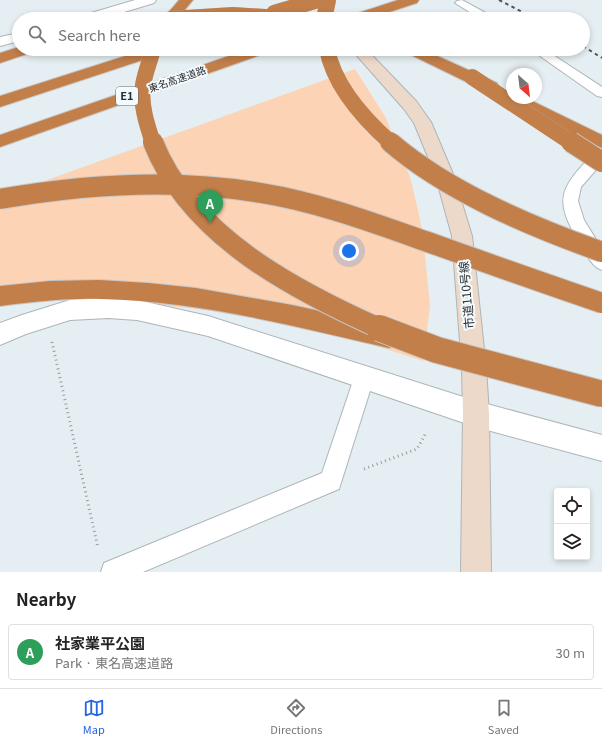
<!DOCTYPE html>
<html lang="en">
<head>
<meta charset="utf-8">
<style>
  body { margin:0; font-family:Georgia,"Noto Sans JP",serif; background:#f2f2f2; color:#222 }
  .controls { position:absolute; right:12px; bottom:12px; display:grid; overflow:hidden; border-radius:4px; box-shadow:0 2px 6px #0003 }
  .controls button { width:36px; height:36px; display:grid; place-items:center; padding:0; border:0; border-bottom:1px solid #e0e0e0; background:#fff; color:#222; font:20px sans-serif }
  .compass { position:absolute; left:506px; top:68px; width:36px; height:36px; border-radius:50%; background:#fff; box-shadow:0 2px 6px #0003; rotate:152deg }
  .you { position:absolute; left:349px; top:251px; width:14px; height:14px; margin:-10px; border:3px solid #fff; border-radius:50%; background:#1a73e8; box-shadow:0 0 0 6px #1a73e833 }
  .badge { display:grid; place-items:center; width:26px; height:26px; border-radius:50%; background:#2563eb; color:#fff; font-size:13px; font-weight:700 }
  .pin { position:absolute; translate:-50% -33px; filter:drop-shadow(0 1px 2px #0008) }
  .pin::after { content:''; position:absolute; top:21px; width:14px; height:12px; background:inherit; clip-path:polygon(0 0,100% 0,50% 100%) }
  .list { margin:0; padding:0; list-style:none }
  h2 { display:flex; justify-content:space-between; align-items:center; height:52px; margin:0; padding:0 16px; font-size:17px }
  h2 small { font-size:13px; font-weight:400; color:#767676 }
  .list li { display:grid; grid-template-columns:26px 1fr auto; gap:12px; align-items:center; box-sizing:border-box; height:56px; margin:0 8px 8px; padding:0 8px; border:1px solid #e0e0e0; border-radius:4px }
  .list b { display:block; font-size:15px; white-space:nowrap }
  .list p { margin:0; font-size:13px; white-space:nowrap; color:#767676 }
  .list em { font-size:13px; font-style:normal; color:#767676 }
  .icon { flex:none; width:22px; height:22px; fill:none; stroke:currentColor; stroke-width:2; stroke-linecap:round; stroke-linejoin:round }
  .map { position:relative; flex:none; width:602px; height:572px; overflow:hidden }
  .search { position:absolute; background:#fff; box-shadow:0 2px 6px #0003; left:12px; right:12px; top:12px; height:44px; display:flex; align-items:center; gap:10px; box-sizing:border-box; padding:0 14px; border-radius:22px; color:#767676; font-size:15px }
  .sheet { height:116px; background:#fff }
  nav { display:flex; justify-content:space-around; align-items:center; box-sizing:border-box; height:56px; border-top:1px solid #e0e0e0; background:#fff; font-size:11px; color:#767676 }
  nav a { display:grid; justify-items:center; gap:2px }
  nav .on { color:#2563eb }
  .map>svg:first-child { display:block }
</style>
</head>
<body>
<div class="map">
<svg width="602" height="572" viewBox="0 0 602 572">
  <rect width="100%" height="100%" fill="#e5eef2"/>
  <path fill="#fdd3b5" d="M355 69 386 118 410 177 418 210 423 235 430 306 423 361 370 344 274 318 85 296 0 299V197Z"/>
  <g fill="none" stroke-linecap="round" stroke-linejoin="round">
    <g stroke="#adb5b9" stroke-width="2">
      <g id="lane">
        <path d="M462 0 493 17 495 19H481L455 3 457 1Z"/>
        <path d="M530 49H544L602 87V97L597 96Z"/>
        <path d="M602 149V163L581 187 578 201 584 220 602 249V270C592 267 586 254 581 245 551 198 561 187 597 150Z"/>
        <path d="M364 368 371 371 374 378 339 489 143 572H101L104 563 322 473 354 378 357 371Z"/>
      </g>
    </g>
    <g stroke="#adb5b9" stroke-width="2">
      <g id="street">
        <path d="M135 0H156L154 3 101 19H79L81 16Z"/>
        <path d="M19 33V41L0 46V37Z"/>
        <path d="M108 298 137 300 208 316 476 401 602 435V461L476 427 208 336 137 320 108 318 70 320 26 334 0 345V323L22 315 70 300Z"/>
      </g>
    </g>
    <g stroke="#adb5b9" stroke-width="2">
      <path id="secondary" d="M351 49H366L416 101 431 122 453 174 472 236 486 368 489 414 491 572H461L463 414 462 368 452 236 435 174 414 123 404 109Z"/>
    </g>
    <g stroke="#c8c8c9" stroke-width="2">
      <g id="highway">
        <path d="M179 0H193L177 19H163Z"/>
        <path d="M398 0H419L417 3 368 19H347L349 16Z"/>
        <path d="M19 47V49H35L33 52 0 63V53Z"/>
        <path d="M147 49H169L167 52 0 107V96Z"/>
        <path d="M249 49H271L269 52 0 147V135Z"/>
        <path d="M403 49H422L497 83 499 87 497 91 491 92 485 91 405 52Z"/>
        <path d="M512 93V98H526L602 135V148L507 102 505 98 507 94Z"/>
        <path d="M99 280 148 283 196 288 292 305 389 326 397 329 401 337 397 345 389 348C294 326 198 301 100 299 66 298 33 302 0 306V286L50 281Z"/>
      </g>
    </g>
    <g stroke="#969c9f" stroke-width="3" stroke-dasharray="1 3.5" stroke-linecap="butt">
      <path d="M52 342 98 548"/>
      <path d="M364 469 417 449 426 433"/>
    </g>
    <use href="#lane" fill="#fff" fill-rule="evenodd"/>
    <use href="#street" fill="#fff" fill-rule="evenodd"/>
    <use href="#secondary" fill="#edd9c9" fill-rule="evenodd"/>
    <use href="#highway" fill="#c27f4a" fill-rule="evenodd"/>
    <g stroke="#535759" stroke-width="2" stroke-dasharray="3.5 3.5" stroke-linecap="butt">
      <path d="M499 0 536 19"/>
      <path d="M583 46 602 58"/>
    </g>
    <g stroke="#c8c8c9" stroke-width="16" stroke-linecap="butt">
      <g id="highway-bridge-far2">
        <path d="M274 13 318 0"/>
        <path d="M171 19 233 15 295 19"/>
        <path d="M324 19 328 0"/>
        <path d="M153 49C150 61 145 73 143 85 140 104 147 125 153 143"/>
        <path d="M327 49C334 86 364 119 391 143"/>
        <path d="M472 77 572 143"/>
      </g>
    </g>
    <g stroke="#c8c8c9" stroke-width="22" stroke-linecap="butt">
      <g id="highway-bridge-far1">
        <path d="M153 142C190 236 294 290 381 329"/>
        <path d="M390 142C448 192 530 226 602 252"/>
        <path d="M571 142 602 162"/>
        <path d="M0 199C86 184 174 178 261 193 317 202 371 222 425 241 484 262 543 283 602 303"/>
      </g>
    </g>
    <g stroke="#c8c8c9" stroke-width="28" stroke-linecap="butt">
      <path id="highway-bridge" d="M379 328 437 350 602 394"/>
    </g>
    <use href="#highway-bridge-far2" stroke="#c27f4a" stroke-width="16"/>
    <use href="#highway-bridge-far1" stroke="#c27f4a" stroke-width="20"/>
    <use href="#highway-bridge" stroke="#c27f4a" stroke-width="26"/>
  </g>
  <g text-anchor="middle" stroke-width="4" stroke-linejoin="round" paint-order="stroke">
    <g font-size="10" fill="#2a2d2f" stroke="#f4fbfe">
      <text transform="translate(177 79) rotate(-19)" y="4">東名高速道路</text>
    </g>
    <rect fill="#f4fbfe" stroke="#676b6d" stroke-width="1" x="116" y="87" width="22" height="18" rx="3"/>
    <g font-size="11" font-weight="bold" fill="#2a2d2f">
      <text x="127" y="100">E1</text>
    </g>
    <g font-size="12" fill="#2a2d2f" stroke="#f4fbfe">
      <text transform="translate(467 295) rotate(-95)" y="4">市道110号線</text>
    </g>
  </g>
</svg>
<div class="controls">
<button><svg class="icon" aria-label="locate" viewBox="0 0 24 24"><circle cx="12" cy="12" r="6"/><path d="M12 2v4M12 18v4M2 12h4M18 12h4"/></svg></button>
<button><svg class="icon" aria-label="layers" viewBox="0 0 24 24"><path d="M12 4l9 5-9 5-9-5zM3 14l9 5 9-5"/></svg></button>
</div>
<svg class="compass" viewBox="-18 -18 36 36"><path d="M0-13l5 13h-10z" fill="#e53935"/><path d="M0 13l5-13h-10z" fill="#767676"/></svg>
<div class="you"></div>
<div class="pin badge" style="left:210px;top:223px;background:#2e9e5b">A</div>
<div class="search"><svg class="icon" aria-label="search" viewBox="0 0 24 24"><circle cx="10" cy="10" r="6"/><path d="M15 15l6 6"/></svg>Search here</div>
</div>
<section class="sheet">
<h2>Nearby<small></small></h2>
<ul class="list">
<li><span class="badge" style="background:#2e9e5b">A</span><div><b>社家業平公園</b><p>Park · 東名高速道路</p></div><em>30 m</em></li>
</ul>
</section>
<nav>
<a class="on"><svg class="icon" aria-label="map" viewBox="0 0 24 24"><path d="M3 6l6-2 6 2 6-2v14l-6 2-6-2-6 2zM9 4v14M15 6v14"/></svg>Map</a>
<a><svg class="icon" aria-label="directions" viewBox="0 0 24 24"><path d="M12 3l9 9-9 9-9-9zM9 14v-3h6M13 9l2 2-2 2"/></svg>Directions</a>
<a><svg class="icon" aria-label="saved" viewBox="0 0 24 24"><path d="M7 4h10v16l-5-4-5 4z"/></svg>Saved</a>
</nav>
</body>
</html>
